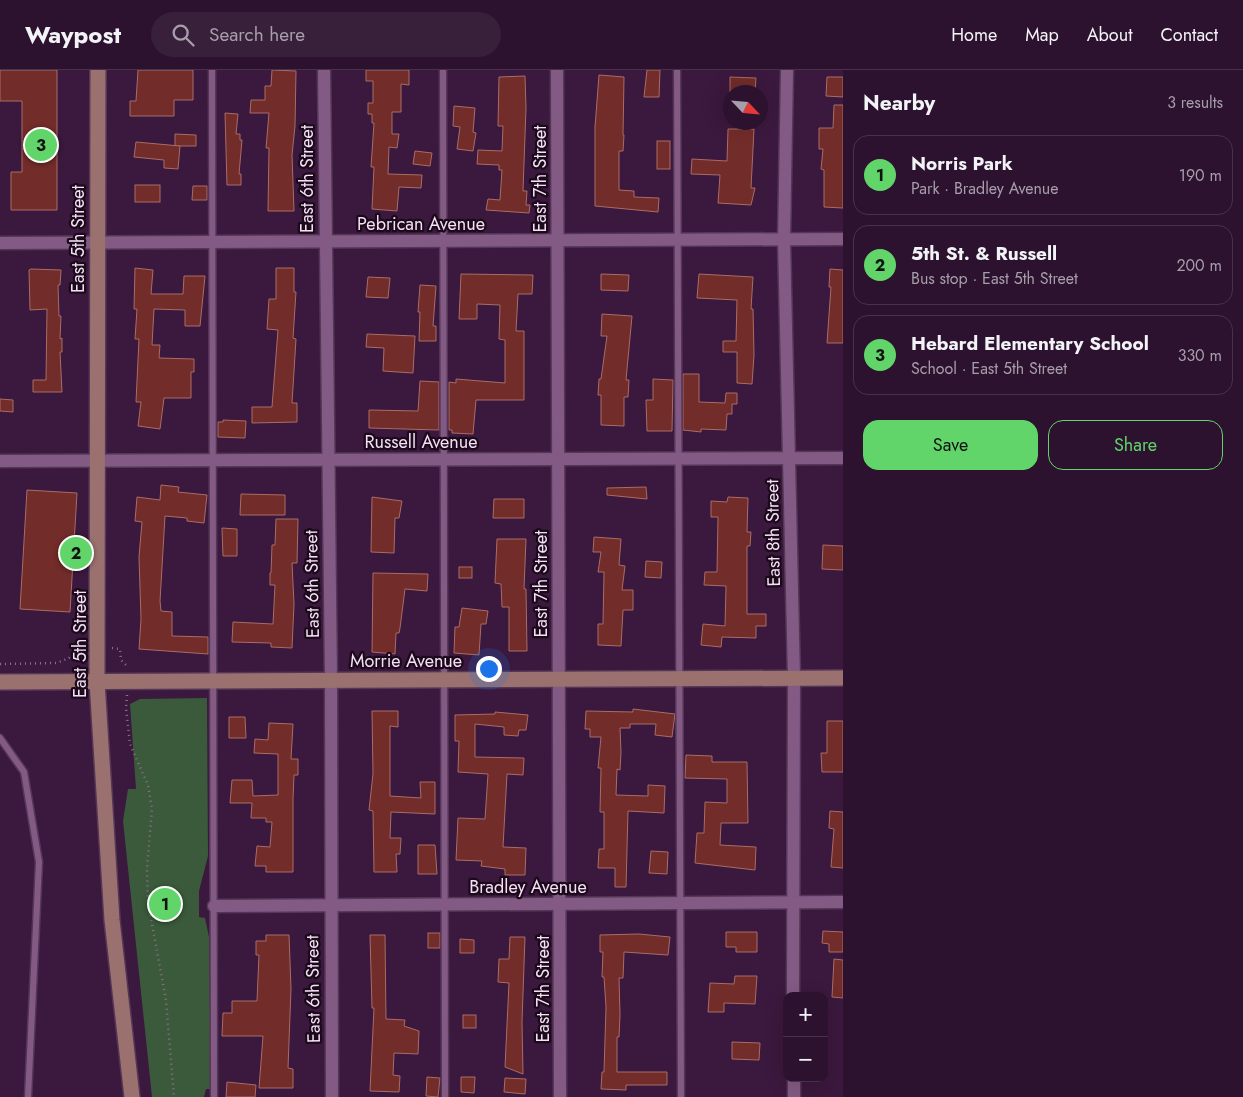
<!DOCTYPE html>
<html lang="en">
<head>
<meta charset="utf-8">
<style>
  body { margin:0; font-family:Jost,sans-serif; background:#38203a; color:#f1f3f6 }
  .controls { position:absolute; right:15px; bottom:15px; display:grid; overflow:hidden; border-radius:10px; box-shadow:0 5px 20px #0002 }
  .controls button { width:45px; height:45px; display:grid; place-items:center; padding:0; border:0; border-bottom:1px solid #48324a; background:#2c122e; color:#f1f3f6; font:25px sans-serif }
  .compass { position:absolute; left:723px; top:15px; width:45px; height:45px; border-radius:50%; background:#2c122e; box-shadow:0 5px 20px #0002; rotate:116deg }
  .you { position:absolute; left:488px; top:598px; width:18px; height:18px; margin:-12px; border:4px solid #fff; border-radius:50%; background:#1a73e8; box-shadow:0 0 0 8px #1a73e833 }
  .badge { display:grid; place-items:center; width:32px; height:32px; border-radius:50%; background:#61d56a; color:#111; font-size:16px; font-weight:700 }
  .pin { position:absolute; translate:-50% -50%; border:2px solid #fff; box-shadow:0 1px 5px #0006 }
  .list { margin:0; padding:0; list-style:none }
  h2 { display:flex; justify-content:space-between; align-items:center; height:65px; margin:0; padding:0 20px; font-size:21px }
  h2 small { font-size:16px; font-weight:400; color:#a69eaa }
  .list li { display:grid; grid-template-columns:32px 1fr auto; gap:15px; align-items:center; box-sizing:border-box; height:80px; margin:0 10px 10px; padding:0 10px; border:1px solid #48324a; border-radius:15px }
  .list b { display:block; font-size:19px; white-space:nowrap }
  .list p { margin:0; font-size:16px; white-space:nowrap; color:#a69eaa }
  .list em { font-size:16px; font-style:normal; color:#a69eaa }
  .actions { display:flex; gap:10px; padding:15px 20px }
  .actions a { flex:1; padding:11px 0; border:1px solid #61d56a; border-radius:15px; text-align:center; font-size:18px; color:#61d56a }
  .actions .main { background:#61d56a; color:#111 }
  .icon { flex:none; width:28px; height:28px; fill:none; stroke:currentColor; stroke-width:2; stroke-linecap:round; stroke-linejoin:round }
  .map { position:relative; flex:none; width:843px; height:1027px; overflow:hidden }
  header { display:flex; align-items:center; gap:30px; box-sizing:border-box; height:70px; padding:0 25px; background:#2c122e; border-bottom:1px solid #48324a }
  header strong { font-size:24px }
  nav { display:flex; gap:28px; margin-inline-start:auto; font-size:18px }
  .search { width:350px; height:45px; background:#38203a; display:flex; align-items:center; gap:12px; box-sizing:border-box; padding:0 18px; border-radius:28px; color:#a69eaa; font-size:19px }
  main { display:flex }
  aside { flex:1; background:#2c122e }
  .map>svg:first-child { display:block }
</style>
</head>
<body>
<header>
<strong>Waypost</strong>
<div class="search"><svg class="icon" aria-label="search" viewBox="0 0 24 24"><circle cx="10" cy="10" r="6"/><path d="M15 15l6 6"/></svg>Search here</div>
<nav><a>Home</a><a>Map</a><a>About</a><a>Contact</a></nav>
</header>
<main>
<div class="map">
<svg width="843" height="1027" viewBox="0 0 843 1027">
  <rect width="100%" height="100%" fill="#3b183d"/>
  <path fill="#3a5a3b" d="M207 628 208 786 199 821V847L205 848 209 867 211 1019H206L204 1027H152L123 751 128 719H136L130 634 140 629Z"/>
  <g fill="#722c29" stroke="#a96c67">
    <path d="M0 0H57V140H11V102H22V31H0Z"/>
    <path d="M138 0H193V30H174V46H130V31H136Z"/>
    <path d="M272 0 296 1 295 56 292 85 294 141H268L269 78H266L269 43H250L251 30H265V16H271Z"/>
    <path d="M366 0H409V15L401 14V42H392V64H399L397 78 389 77 388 104 422 105 421 118 399 117 397 141 372 139 374 97H371L374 53H372V44H368V33H373V11H366Z"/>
    <path d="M647 0H660L659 27H644Z"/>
    <path d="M599 5 624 7 623 65H624L623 81H619V120L634 121V127L659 128 658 142 595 136V57Z"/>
    <path d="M525 6 526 38 523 121H527L526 135H530L529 143 486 140 488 129 500 130 502 100H499V95L477 94 478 80 502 81 503 56H498L499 7Z"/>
    <path d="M730 7 756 8 755 22H730Z"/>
    <path d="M827 7H843V27L826 26Z"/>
    <path d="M834 35H843V138L824 137V100L821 99 823 79H819V58H833Z"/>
    <path d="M454 36 475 38 473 62 476 63 473 81 457 79 460 57 453 56Z"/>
    <path d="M225 43 238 44 236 64H240V70H242L239 104H241V115H227Z"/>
    <path d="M728 59H754L751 118H755L751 135 718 133 720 105 691 104 692 89 727 91Z"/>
    <path d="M175 64 196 65V76H175Z"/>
    <rect x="657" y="71" width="13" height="28"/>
    <path d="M136 72 180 76 178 99 164 98V90L134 87Z"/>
    <path d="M415 81 432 83 430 96 413 94Z"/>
    <rect x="135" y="115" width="25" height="17"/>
    <path d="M193 116H207V130H192Z"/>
    <path d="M135 198 153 200 151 224H183L184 206H205L200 256H185V240L154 239 152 275H160L159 288 194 289V302H191V328H164L160 359 138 356 141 332H136L139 269H135L137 239H134Z"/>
    <path d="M276 198H294V222H296L293 268 296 269 292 333H297V352L252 353V337H272L278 260 267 259 269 229H276Z"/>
    <path d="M31 199 61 200 60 215H58L59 246H61L60 269 62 268V282H60L62 322H33V310H46L47 239 30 240 29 200Z"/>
    <path d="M830 199 843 200V273H827L831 217H829Z"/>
    <path d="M461 204 533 205 532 224H518L516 261H524V330H476L473 364 452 363V360H449V312L456 313V309L505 313V270L499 269 500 235 477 234V249H459Z"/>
    <path d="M601 204 629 205 628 221 601 220Z"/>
    <path d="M699 204 753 207 751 239H753L754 285 752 314 737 313V282H723V271H736L737 230 697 228Z"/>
    <path d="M368 207 390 208 388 228 366 227Z"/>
    <path d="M420 215 436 216 433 256H436V271H419L420 242H418Z"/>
    <path d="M602 244 632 246 626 310H629L628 327H624V356L601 355V325H598L599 309H601L607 266H601Z"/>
    <path d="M367 264 415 266 413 303 383 301 384 278 366 277Z"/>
    <path d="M683 304H699V332L725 333 726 323H737V334H732V344H727L726 360 701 359V362L683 360Z"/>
    <path d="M653 309 673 310 672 361H647L646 330H653Z"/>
    <path d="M420 311 439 312V360L369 358V340L418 341Z"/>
    <path d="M0 329 13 330V342L0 341Z"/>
    <path d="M223 350 246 351 245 368 218 367V352H223Z"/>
    <path d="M161 415 179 417 178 422 207 425 204 453 187 451V448L165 446 160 531 161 541 172 542V566L208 567V584L139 579 141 549 139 487 142 452 135 451 137 427 160 430Z"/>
    <path d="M646 417 647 429 607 425V418Z"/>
    <path d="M27 420 77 423 70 542 20 539Z"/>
    <path d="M241 424 285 425V445H240Z"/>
    <path d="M372 427 402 431 399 448H395L394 483 371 482Z"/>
    <path d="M728 427 748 428 747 462H751L750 476H747V544H766V556H756V568L722 567 721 577 701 575 703 554 725 556 726 516 704 515 705 502H717L718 447H711V431L727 432Z"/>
    <path d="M494 429H524V448H493Z"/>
    <path d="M276 449H298L297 493H292L294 534 292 578 271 577V573L232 572 233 552 273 554 275 515H270V503H271L272 475H275Z"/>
    <path d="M222 458 237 459V486H223Z"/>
    <path d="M594 467 621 469 619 495 625 496 622 520H633V540H623L621 576 598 575V554H603L604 502H598L601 482H593Z"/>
    <path d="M497 469H526L524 519H526L527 581H509V537H502L501 514 495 513Z"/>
    <path d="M823 475 843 476V500L822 499Z"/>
    <path d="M646 491 662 492 661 508 645 507Z"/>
    <rect x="459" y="497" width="13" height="11"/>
    <path d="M373 503 428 504 427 521 405 519 400 558 399 563H396L395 584 372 582Z"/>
    <path d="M462 538 488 541 486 554H481L479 585 454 583 455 557H459Z"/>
    <path d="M633 639 675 644 672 667 655 665 656 654H630V658H620L621 682 620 700 617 699 616 725 648 726V715L665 716 664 743 628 741 626 817H615V798H598L599 779H604V742H600L601 698H598L601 667H590V659H585L586 641 633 642Z"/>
    <path d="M372 641H398V657L390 656V726L421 728 420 712H435V744L391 742 390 768H401L400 784H396L397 802H374L373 741 369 740 373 704Z"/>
    <path d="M495 642 528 645 526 660H519L518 666 504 665V657L475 654V687L524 688 523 705 507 704 503 777 526 778 525 805H505V799L481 796 482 791 456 790 458 748 485 749 488 704 458 702 459 671H455V645L495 644Z"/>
    <path d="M229 647H245L246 668H229Z"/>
    <path d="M827 651H843V702H822L821 683H827Z"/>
    <path d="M269 653 293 654 291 689H298V705H294L293 729V802H266V796H255L257 776 270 777 272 752H266V748H251L252 733H230L232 710H252L253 726 278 725V684L254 683 255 669 268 670Z"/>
    <path d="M686 685 712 686V692H747L748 753H721L720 775 756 777 755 800 695 793 697 763H704L705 732 727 733V709L685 708Z"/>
    <path d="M830 741 843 742V798L831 797 834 759 829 758Z"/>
    <path d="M418 775H435L437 804H418Z"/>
    <path d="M651 781 668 782 667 804 649 803Z"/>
    <path d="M823 861 843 862V882H829V874L822 873Z"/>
    <path d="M726 862H757V882H736V877H726Z"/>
    <rect x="428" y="863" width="12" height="15"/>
    <path d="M639 864 670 867 668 885 624 882 623 908H619L620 945 619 967H617V1002H667V1015H626V1020L601 1019 602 1002H604L606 937 604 907H602L603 882H600V865Z"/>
    <path d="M266 865H289L291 919 288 998 293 999V1018H259L263 966H222L223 943H232V931H257L259 885H256V871H266Z"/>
    <path d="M370 865H385L386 949 405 950 404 956 419 961 418 984 394 983 393 1005 400 1006 399 1022 370 1021 374 938H372Z"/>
    <path d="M510 867H525L522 952 523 1004 505 997 509 913 498 912 499 889H509Z"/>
    <path d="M460 869 474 870V883H460Z"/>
    <path d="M834 889 843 890V928L832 927Z"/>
    <path d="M735 906H757L755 934 724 933V942H708L710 913 734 914Z"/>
    <rect x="463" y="945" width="13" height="13"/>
    <path d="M732 972 760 973 759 990 732 989Z"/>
    <path d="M427 1007 440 1008 438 1027 426 1026Z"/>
    <path d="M461 1007H475L474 1023 461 1022Z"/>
    <path d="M505 1008 526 1009 525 1024 504 1022Z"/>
    <path d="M227 1012 256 1015 255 1027H226Z"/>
  </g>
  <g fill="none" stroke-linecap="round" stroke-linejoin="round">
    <g stroke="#543656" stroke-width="9">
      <g id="lane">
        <path d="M212 0 214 1027"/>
        <path d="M443 0 445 1027"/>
        <path d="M677 0 681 1027"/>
        <path d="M0 668 24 702 39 792 28 1027"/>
      </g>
    </g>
    <g stroke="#543656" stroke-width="15">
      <g id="street">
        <path d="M324 0 331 610 332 1027"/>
        <path d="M557 0 560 1027"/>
        <path d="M787 0 784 170 794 608 793 926"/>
        <path d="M0 173 843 169"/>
        <path d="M0 391 843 388"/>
        <path d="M214 836 843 832"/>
        <path d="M794 1008V1027"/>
      </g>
    </g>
    <g stroke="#543656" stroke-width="18">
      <g id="secondary">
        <path d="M98 0 97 611 112 850 132 1027"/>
        <path d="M0 612 843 608"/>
      </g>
    </g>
    <g stroke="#8c6f8e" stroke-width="2.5" stroke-dasharray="1 4" stroke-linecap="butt">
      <path d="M112 578 120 579 121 590 128 597"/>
      <path d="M0 594 57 593 69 588 76 578H84"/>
      <path d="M127 625 126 638 130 674 148 715 152 739 147 799 148 832 166 930 174 1027"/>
    </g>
    <use href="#lane" stroke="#825a84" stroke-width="6"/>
    <use href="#street" stroke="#825a84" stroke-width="12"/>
    <use href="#secondary" stroke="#9a716f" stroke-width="15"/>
  </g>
  <g text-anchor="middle" stroke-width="4.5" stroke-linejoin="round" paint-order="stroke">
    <g font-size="18" fill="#f5def6" stroke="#1a0a1a">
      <text transform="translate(307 109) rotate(-90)" y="6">East 6th Street</text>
      <text transform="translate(540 109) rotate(-90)" y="6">East 7th Street</text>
      <text x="421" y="160">Pebrican Avenue</text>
      <text transform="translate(78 169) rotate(-90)" y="6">East 5th Street</text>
      <text x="421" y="378">Russell Avenue</text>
      <text transform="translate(773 463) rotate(-91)" y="6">East 8th Street</text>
      <text transform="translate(312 514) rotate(-91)" y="6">East 6th Street</text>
      <text transform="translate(541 514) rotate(-90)" y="6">East 7th Street</text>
      <text transform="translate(80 574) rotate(-90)" y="6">East 5th Street</text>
      <text x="406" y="597">Morrie Avenue</text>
      <text x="528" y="823">Bradley Avenue</text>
      <text transform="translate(313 919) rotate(-91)" y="6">East 6th Street</text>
      <text transform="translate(543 919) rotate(-90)" y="6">East 7th Street</text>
    </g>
  </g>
</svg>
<div class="controls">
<button>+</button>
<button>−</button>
</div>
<svg class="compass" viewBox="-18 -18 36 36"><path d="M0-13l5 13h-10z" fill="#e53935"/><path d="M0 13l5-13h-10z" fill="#a69eaa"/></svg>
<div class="you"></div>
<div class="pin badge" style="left:165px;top:834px">1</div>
<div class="pin badge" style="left:76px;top:483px">2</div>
<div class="pin badge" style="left:41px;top:75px">3</div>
</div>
<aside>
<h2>Nearby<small>3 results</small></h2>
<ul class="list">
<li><span class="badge">1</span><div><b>Norris Park</b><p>Park · Bradley Avenue</p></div><em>190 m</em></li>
<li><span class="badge">2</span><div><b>5th St. &amp; Russell</b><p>Bus stop · East 5th Street</p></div><em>200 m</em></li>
<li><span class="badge">3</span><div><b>Hebard Elementary School</b><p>School · East 5th Street</p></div><em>330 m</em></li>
</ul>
<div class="actions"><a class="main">Save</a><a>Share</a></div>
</aside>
</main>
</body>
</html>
